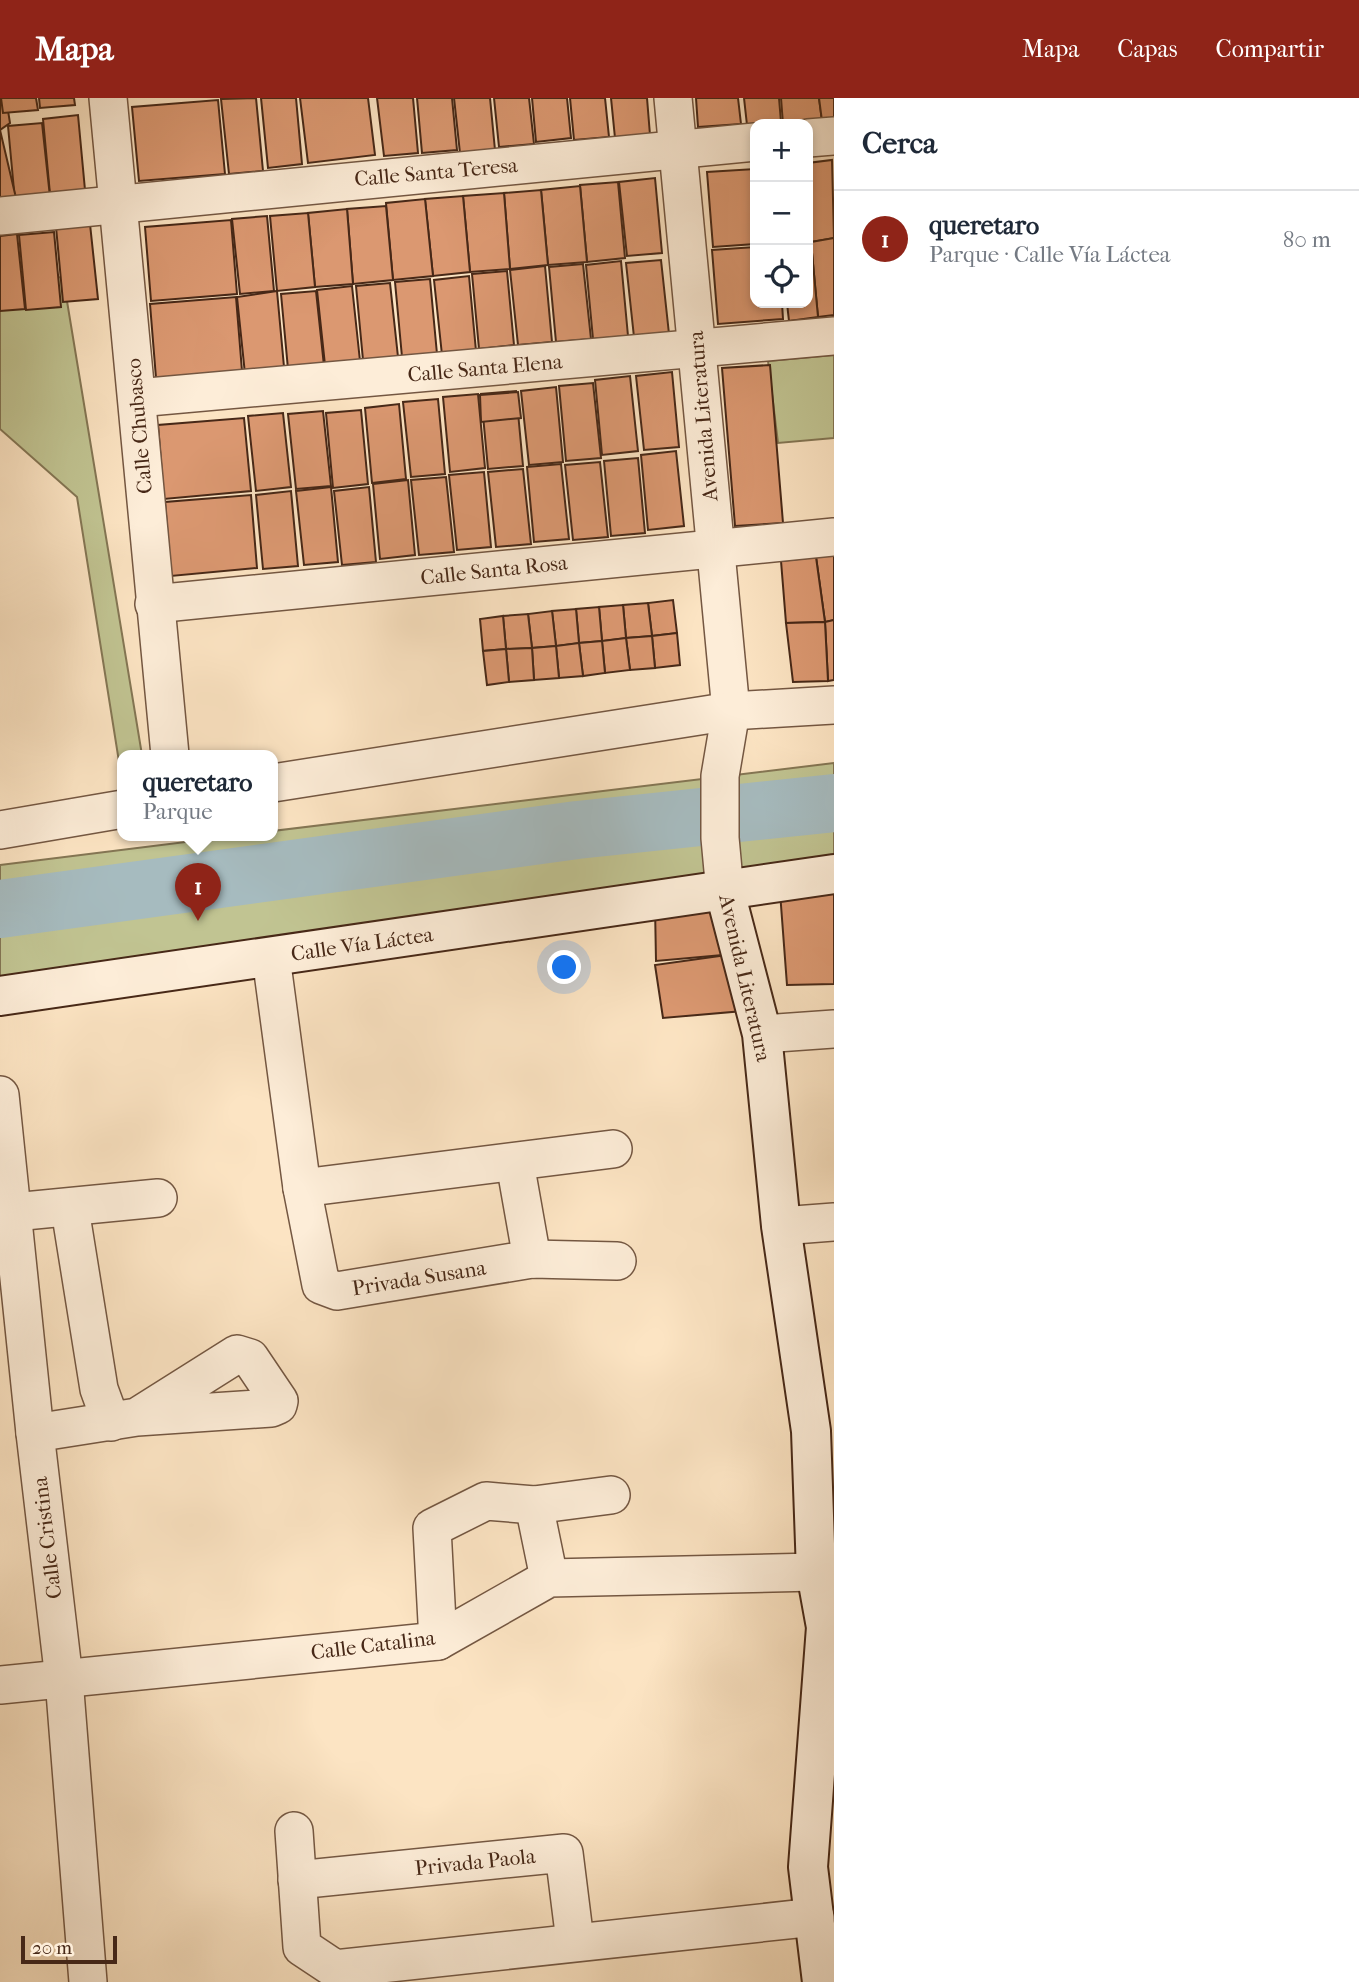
<!DOCTYPE html>
<html lang="es">
<head>
<meta charset="utf-8">
<style>
  body { margin:0; font-family:"IM FELL French Canon",serif; background:#f6f6f7; color:#1f2937 }
  .controls { position:absolute; right:21px; top:21px; display:grid; overflow:hidden; border-radius:14px; box-shadow:0 4px 10px #0003 }
  .controls button { width:63px; height:63px; display:grid; place-items:center; padding:0; border:0; border-bottom:2px solid #e0e1e3; background:#fff; color:#1f2937; font:35px sans-serif }
  .scale { position:absolute; left:21px; bottom:18px; width:96px; box-sizing:border-box; padding-left:7px; border:4px solid #472817; border-top:0; font-size:19px; line-height:24px; white-space:nowrap; color:#472817; -webkit-text-stroke:5px #fdedd8; paint-order:stroke }
  .you { position:absolute; left:565px; top:870px; width:24px; height:24px; margin:-18px; border:5px solid #fff; border-radius:50%; background:#1a73e8; box-shadow:0 0 0 10px #1a73e833 }
  .badge { display:grid; place-items:center; width:46px; height:46px; border-radius:50%; background:#8f2418; color:#fff; font-size:23px; font-weight:700 }
  .pin { position:absolute; translate:-50% -58px; filter:drop-shadow(0 2px 4px #0008) }
  .pin::after { content:''; position:absolute; top:37px; width:24px; height:21px; background:inherit; clip-path:polygon(0 0,100% 0,50% 100%) }
  .popup { position:absolute; left:117px; top:652px; width:161px; height:91px; box-sizing:border-box; display:grid; place-content:center; border-radius:14px; background:#fff; filter:drop-shadow(0 2px 5px #0005); font-size:23px; white-space:nowrap; color:#747a83 }
  .popup b { font-size:26px; color:#1f2937 }
  .popup::after { content:''; position:absolute; left:50%; top:100%; margin-left:-14px; border:14px solid transparent; border-top-color:#fff }
  .list { margin:0; padding:0; list-style:none }
  h2 { display:flex; justify-content:space-between; align-items:center; height:91px; margin:0; padding:0 28px; font-size:30px }
  h2 small { font-size:23px; font-weight:400; color:#747a83 }
  .list li { display:grid; grid-template-columns:46px 1fr auto; gap:21px; align-items:center; box-sizing:border-box; height:98px; padding:0 28px; border-top:2px solid #e0e1e3 }
  .list b { display:block; font-size:26px; white-space:nowrap }
  .list p { margin:0; font-size:23px; white-space:nowrap; color:#747a83 }
  .list em { font-size:23px; font-style:normal; color:#747a83 }
  .icon { flex:none; width:38px; height:38px; fill:none; stroke:currentColor; stroke-width:2; stroke-linecap:round; stroke-linejoin:round }
  .map { position:relative; flex:none; width:834px; height:1884px; overflow:hidden }
  header { display:flex; align-items:center; gap:42px; box-sizing:border-box; height:98px; padding:0 35px; background:#8f2418; color:#fff }
  header strong { font-size:33px }
  nav { display:flex; gap:38px; margin-inline-start:auto; font-size:24px }
  main { display:flex }
  aside { flex:1; background:#fff }
  .map>svg:first-child { display:block }
</style>
</head>
<body>
<header>
<strong>Mapa</strong>
<nav><a>Mapa</a><a>Capas</a><a>Compartir</a></nav>
</header>
<main>
<div class="map">
<svg width="834" height="1884" viewBox="0 0 834 1884">
  <rect width="100%" height="100%" fill="#fce4c3"/>
  <filter id="stains"><feTurbulence type="fractalNoise" baseFrequency=".00286" numOctaves="4"/><feColorMatrix values="0 0 0 0 .2 0 0 0 0 .09 0 0 0 0 .02 0 0 0 .5 -.17"/></filter>
  <radialGradient id="worn" r=".72"><stop offset=".6" stop-color="#630" stop-opacity="0"/><stop offset="1" stop-color="#630" stop-opacity=".3"/></radialGradient>
  <g fill="#c1c492" stroke="#847654" stroke-width="2">
    <path d="M63 179 142 657H123V689L77 399 0 331V184Z"/>
    <path d="M834 257V340L778 345 768 263Z"/>
    <path d="M834 665V762L0 879V767L242 737H273V733Z"/>
  </g>
  <g fill="none" stroke-linecap="round" stroke-linejoin="round">
    <path stroke="#a6bbbf" stroke-width="58" d="M0 811 577 732 834 705"/>
  </g>
  <g fill="#db9871" stroke="#472817" stroke-width="2">
    <path d="M0 0H6L10 25 0 32Z"/>
    <path d="M1 0H36L38 12 3 15Z"/>
    <path d="M39 0H74L75 7 40 10Z"/>
    <path d="M256 0 263 73 229 76 221 1Z"/>
    <path d="M261 0H296L302 66 268 70Z"/>
    <path d="M300 0H368L375 57 308 65Z"/>
    <path d="M377 0H413L418 55 384 58Z"/>
    <path d="M417 0H452L457 52 422 55Z"/>
    <path d="M454 0H490L495 52 460 55Z"/>
    <path d="M494 0H529L534 46 499 49Z"/>
    <path d="M532 0H567L571 40 536 44Z"/>
    <path d="M570 0H605L609 39 574 42Z"/>
    <path d="M611 0H647L650 37 615 40Z"/>
    <path d="M696 0H738L741 26 698 29Z"/>
    <path d="M744 0H779L781 24 747 27Z"/>
    <path d="M781 0H819L822 23 783 26Z"/>
    <path d="M819 0H834V22L822 23Z"/>
    <path d="M218 2 225 76 139 83 132 9Z"/>
    <path d="M78 17 85 92 50 96 43 21Z"/>
    <path d="M42 25 50 99 15 103 8 28Z"/>
    <path d="M0 32 16 100 0 102Z"/>
    <path d="M832 62 834 140 811 144 808 65Z"/>
    <path d="M755 71V146L713 149 707 74Z"/>
    <path d="M655 80 662 155 627 158 619 84Z"/>
    <path d="M618 84 625 160 587 164 580 87Z"/>
    <path d="M580 88 587 164 548 167 541 92Z"/>
    <path d="M541 92 548 167 510 171 504 95Z"/>
    <path d="M504 95 510 171 470 174 463 98Z"/>
    <path d="M463 98 470 174 433 178 425 101Z"/>
    <path d="M425 101 433 178 393 182 386 105Z"/>
    <path d="M386 108 393 182 353 186 347 111Z"/>
    <path d="M347 111 353 186 315 189 308 115Z"/>
    <path d="M308 115 315 189 277 193 270 118Z"/>
    <path d="M267 118 274 193 240 196 232 121Z"/>
    <path d="M231 122 237 196 151 203 145 129Z"/>
    <path d="M90 126 98 201 63 204 56 129Z"/>
    <path d="M54 134 61 209 26 212 19 137Z"/>
    <path d="M17 136 25 211 0 213V138Z"/>
    <path d="M834 140V217L818 219 811 144Z"/>
    <path d="M808 144H811L818 219 789 223 787 205H808Z"/>
    <path d="M755 149V205H782L783 221 718 226 712 152Z"/>
    <path d="M661 162 669 236 634 239 626 165Z"/>
    <path d="M621 163 628 238 593 241 586 167Z"/>
    <path d="M583 166 591 241 556 244 549 169Z"/>
    <path d="M545 168 552 244 518 247 510 172Z"/>
    <path d="M507 173 514 247 479 251 472 176Z"/>
    <path d="M469 178 476 253 442 257 434 182Z"/>
    <path d="M430 181 437 256 402 259 395 184Z"/>
    <path d="M390 185 398 259 363 262 356 188Z"/>
    <path d="M352 188 360 263 325 267 317 192Z"/>
    <path d="M277 193 284 269 245 276 237 199Z"/>
    <path d="M316 193 324 268 288 271 281 196Z"/>
    <path d="M236 199 242 273 156 280 150 206Z"/>
    <path d="M770 267 783 425 735 428 722 270Z"/>
    <path d="M672 274 679 349 644 352 636 278Z"/>
    <path d="M630 278 638 353 602 357 595 282Z"/>
    <path d="M593 285 601 360 566 363 559 288Z"/>
    <path d="M556 289 563 364 529 367 521 293Z"/>
    <path d="M516 293 523 368 488 371 481 296Z"/>
    <path d="M518 294 521 320 481 324 480 297Z"/>
    <path d="M478 296 485 370 450 374 443 299Z"/>
    <path d="M438 301 445 376 411 379 403 304Z"/>
    <path d="M399 306 406 381 372 385 365 310Z"/>
    <path d="M361 312 368 386 333 390 326 315Z"/>
    <path d="M323 313 331 388 296 391 288 316Z"/>
    <path d="M283 315 291 389 256 393 248 318Z"/>
    <path d="M244 320 251 393 164 401 158 327Z"/>
    <path d="M676 353 684 428 648 432 641 357Z"/>
    <path d="M638 360 645 435 611 438 604 363Z"/>
    <path d="M600 364 608 439 573 442 565 367Z"/>
    <path d="M561 366 569 441 534 444 527 369Z"/>
    <path d="M523 371 531 446 496 449 488 374Z"/>
    <path d="M484 374 491 449 457 452 449 377Z"/>
    <path d="M446 379 454 454 419 457 411 382Z"/>
    <path d="M408 382 415 457 380 461 373 386Z"/>
    <path d="M331 389 338 464 304 467 296 393Z"/>
    <path d="M369 389 376 464 342 467 334 393Z"/>
    <path d="M291 393 298 468 263 471 256 397Z"/>
    <path d="M251 397 257 470 171 478 165 404Z"/>
    <path d="M834 457V522L825 524 816 459Z"/>
    <path d="M816 459 825 524 786 525 781 463Z"/>
    <path d="M673 502 677 535 652 538 648 505Z"/>
    <path d="M648 505 652 538 626 540 623 507Z"/>
    <path d="M623 507 626 540 602 543 599 509Z"/>
    <path d="M599 509 602 543 579 545 576 511Z"/>
    <path d="M576 511 579 545 556 548 552 513Z"/>
    <path d="M552 513 556 548 532 550 528 516Z"/>
    <path d="M528 516 532 550 506 551 503 518Z"/>
    <path d="M503 518 506 551 483 553 480 521Z"/>
    <path d="M834 522V582L828 583 825 524Z"/>
    <path d="M825 524 828 583 793 584 786 525Z"/>
    <path d="M677 535 680 567 655 570 652 538Z"/>
    <path d="M652 538 655 570 630 572 626 540Z"/>
    <path d="M626 540 630 572 605 575 602 543Z"/>
    <path d="M602 543 605 575 583 578 579 545Z"/>
    <path d="M579 545 583 578 559 580 556 548Z"/>
    <path d="M556 548 559 580 534 582 532 550Z"/>
    <path d="M532 550 534 582 509 584 506 551Z"/>
    <path d="M506 551 509 584 487 587 483 553Z"/>
    <path d="M834 790V886L787 887 780 794Z"/>
    <path d="M725 805 734 856 656 863 655 808Z"/>
    <path d="M734 856 743 913 663 920 655 867Z"/>
  </g>
  <g fill="none" stroke-linecap="round" stroke-linejoin="round">
    <g stroke="#745742" stroke-width="40">
      <g id="street">
        <path d="M108 0 170 657"/>
        <path d="M673 0 731 613 720 678V740L725 794"/>
        <path d="M808 40 834 38"/>
        <path d="M0 118 755 44"/>
        <path d="M137 300 834 238"/>
        <path d="M154 506 834 439"/>
        <path d="M273 685 731 613 834 607"/>
        <path d="M0 732 123 711"/>
        <path d="M271 859 302 1090 321 1187 337 1193 532 1161 617 1163"/>
        <path d="M762 936 834 931"/>
        <path d="M0 997 35 1335 64 1581 88 1884"/>
        <path d="M515 1065 532 1161"/>
        <path d="M302 1090 613 1051"/>
        <path d="M70 1111 99 1291 111 1324"/>
        <path d="M14 1114 158 1100"/>
        <path d="M781 1128 834 1124"/>
        <path d="M35 1335 137 1319 271 1310 278 1307 279 1303 250 1260 237 1256 137 1319"/>
        <path d="M534 1407 549 1480"/>
        <path d="M438 1543 432 1430 486 1403 534 1407 611 1397"/>
        <path d="M0 1587 438 1543 549 1480 816 1474"/>
        <path d="M294 1733 302 1849 335 1871 815 1819"/>
        <path d="M297 1782 564 1755 575 1843"/>
      </g>
    </g>
    <g stroke="#472817" stroke-width="42">
      <g id="secondary">
        <path d="M725 794 762 936 781 1128 811 1333 816 1474 826 1529 808 1769 822 1884"/>
        <path d="M0 898 834 776"/>
      </g>
    </g>
    <use href="#street" stroke="#fdedd8" stroke-width="37"/>
    <use href="#secondary" stroke="#fdedd8" stroke-width="38"/>
  </g>
  <g text-anchor="middle" stroke-width="5" stroke-linejoin="round" paint-order="stroke">
    <g font-size="21" fill="#472817" stroke="#fdedd8">
      <text transform="translate(436 74) rotate(-5)" y="7">Calle Santa Teresa</text>
      <text transform="translate(485 270) rotate(-5)" y="7">Calle Santa Elena</text>
      <text transform="translate(703 318) rotate(-95)" y="7">Avenida Literatura</text>
      <text transform="translate(139 328) rotate(-95)" y="7">Calle Chubasco</text>
      <text transform="translate(494 472) rotate(-6)" y="7">Calle Santa Rosa</text>
      <text transform="translate(362 846) rotate(-8)" y="7">Calle Vía Láctea</text>
      <text transform="translate(745 880) rotate(77)" y="7">Avenida Literatura</text>
      <text transform="translate(419 1180) rotate(-9)" y="7">Privada Susana</text>
      <text transform="translate(47 1440) rotate(-97)" y="7">Calle Cristina</text>
      <text transform="translate(373 1547) rotate(-7)" y="7">Calle Catalina</text>
      <text transform="translate(475 1764) rotate(-6)" y="7">Privada Paola</text>
    </g>
  </g>
  <rect width="100%" height="100%" filter="url(#stains)"/>
  <rect width="100%" height="100%" fill="url(#worn)"/>
</svg>
<div class="controls">
<button>+</button>
<button>−</button>
<button><svg class="icon" aria-label="locate" viewBox="0 0 24 24"><circle cx="12" cy="12" r="6"/><path d="M12 2v4M12 18v4M2 12h4M18 12h4"/></svg></button>
</div>
<div class="scale">20 m</div>
<div class="you"></div>
<div class="pin badge" style="left:198px;top:823px">1</div>
<div class="popup"><b>queretaro</b>Parque</div>
</div>
<aside>
<h2>Cerca<small></small></h2>
<ul class="list">
<li><span class="badge">1</span><div><b>queretaro</b><p>Parque · Calle Vía Láctea</p></div><em>80 m</em></li>
</ul>
</aside>
</main>
</body>
</html>
